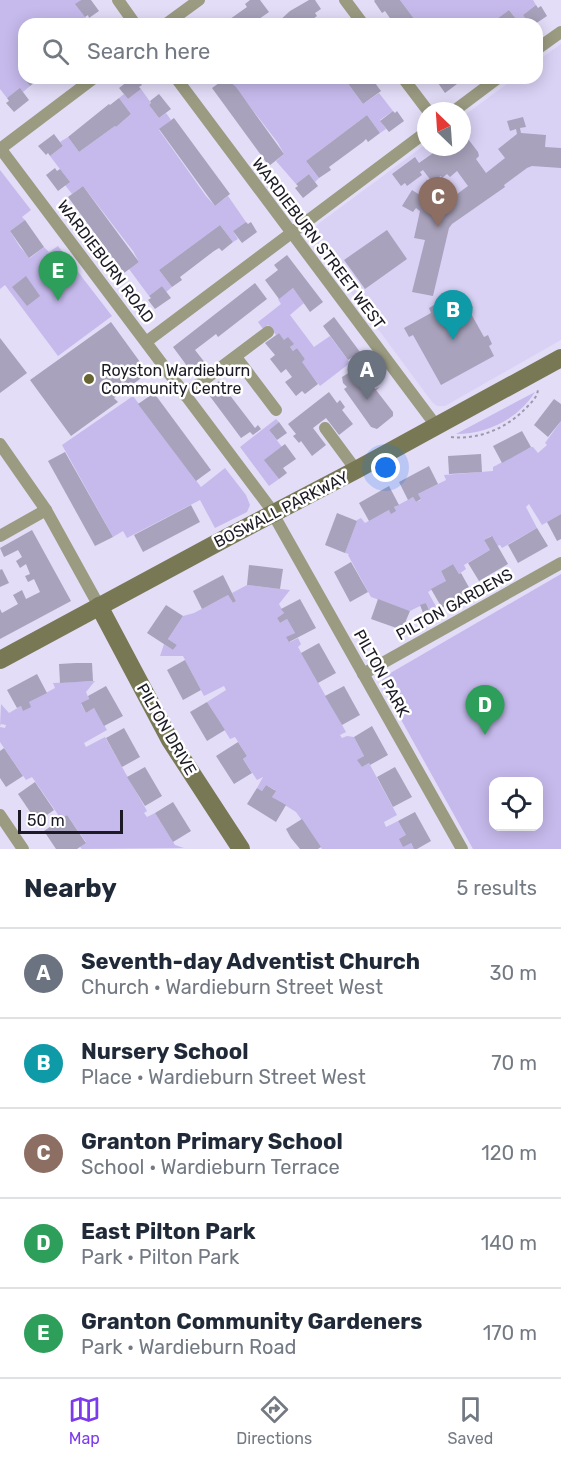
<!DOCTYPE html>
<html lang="en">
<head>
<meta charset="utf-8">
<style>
  body { margin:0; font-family:Rubik,sans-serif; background:#f2f2f3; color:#1f2937 }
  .controls { position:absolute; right:18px; bottom:18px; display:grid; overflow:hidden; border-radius:12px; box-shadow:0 3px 15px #0003 }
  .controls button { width:54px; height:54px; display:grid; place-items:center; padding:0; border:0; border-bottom:2px solid #e0e1e3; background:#fff; color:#1f2937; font:30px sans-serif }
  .compass { position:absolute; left:417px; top:102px; width:54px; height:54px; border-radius:50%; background:#fff; box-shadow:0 3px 15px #0003; rotate:335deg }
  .scale { position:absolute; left:18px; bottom:15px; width:105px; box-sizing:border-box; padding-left:6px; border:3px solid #1c1a24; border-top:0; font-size:16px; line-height:21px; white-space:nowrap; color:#1c1a24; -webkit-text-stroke:4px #fff; paint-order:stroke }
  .you { position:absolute; left:386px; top:468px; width:21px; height:21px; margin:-15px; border:4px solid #fff; border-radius:50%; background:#1a73e8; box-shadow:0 0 0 9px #1a73e833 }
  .badge { display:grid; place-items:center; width:39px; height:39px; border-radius:50%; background:#7c3aed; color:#fff; font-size:20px; font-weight:700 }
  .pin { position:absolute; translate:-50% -50px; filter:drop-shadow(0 2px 3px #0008) }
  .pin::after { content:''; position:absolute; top:32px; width:21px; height:18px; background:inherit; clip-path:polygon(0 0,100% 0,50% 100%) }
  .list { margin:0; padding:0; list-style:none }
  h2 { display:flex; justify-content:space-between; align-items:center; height:78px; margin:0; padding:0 24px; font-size:26px }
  h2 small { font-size:20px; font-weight:400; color:#747a83 }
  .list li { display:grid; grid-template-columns:39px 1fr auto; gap:18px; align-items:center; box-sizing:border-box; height:90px; padding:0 24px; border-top:2px solid #e0e1e3 }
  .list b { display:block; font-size:22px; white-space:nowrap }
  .list p { margin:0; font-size:20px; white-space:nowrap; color:#747a83 }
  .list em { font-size:20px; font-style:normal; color:#747a83 }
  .icon { flex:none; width:33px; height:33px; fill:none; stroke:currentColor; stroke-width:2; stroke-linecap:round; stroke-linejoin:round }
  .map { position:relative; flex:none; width:561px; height:849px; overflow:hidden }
  .search { position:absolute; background:#fff; box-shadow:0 3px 15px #0003; left:18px; right:18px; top:18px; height:66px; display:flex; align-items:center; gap:15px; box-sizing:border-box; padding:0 21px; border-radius:18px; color:#747a83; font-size:22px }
  .sheet { height:528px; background:#fff }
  nav { display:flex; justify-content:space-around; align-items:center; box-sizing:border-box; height:84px; border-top:2px solid #e0e1e3; background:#fff; font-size:16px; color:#747a83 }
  nav a { display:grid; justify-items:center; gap:3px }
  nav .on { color:#7c3aed }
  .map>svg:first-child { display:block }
</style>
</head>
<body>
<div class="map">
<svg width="561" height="849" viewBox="0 0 561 849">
  <rect width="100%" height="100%" fill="#e3ddf8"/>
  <path fill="#dad2f5" d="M561 44V340L445 406H437L432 402 315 244 311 237 313 230 318 224 426 144V147H462V117L515 78H537V61Z"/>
  <g fill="#c6baec" fill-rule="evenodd">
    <path d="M0 0H81L76 4 90 24H24V66L18 71 30 86 23 92 20 89 7 98 0 89Z"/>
    <path d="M400 0H533L536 5 523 15 528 22 520 24 509 10 490 24H418Z"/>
    <path d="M228 78H344L363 104 379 93 393 111 380 120 386 129 380 133 367 115 306 161 319 178 315 182 309 174 296 184 276 161 284 154 278 143Z"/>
    <path d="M141 89 151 103 149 105 159 118 166 113 171 120 159 130 206 196 215 206 228 196 246 222 233 231 238 239 233 242 220 225 159 270 172 287 166 292 162 286 149 296 129 269 139 262 133 251 83 186 72 194 65 185 69 181 50 156 63 146 60 142 68 137 79 152 115 126 116 127 131 114 119 98 124 94 128 99Z"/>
    <path d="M0 170 31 210 22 217 25 220 10 231 20 247 30 258 44 247 49 252 58 246 112 316 58 356 5 285 0 289Z"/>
    <path d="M293 288 304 303 290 315 314 347 330 336 350 363 320 386 301 362 305 359 297 348 293 351 290 347 293 344 284 340 279 333 276 335 268 325 263 329 258 322 281 304 278 299Z"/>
    <path d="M535 392C518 419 487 434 456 434Z"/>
    <path d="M133 396 201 487 225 468 246 495 250 505 247 512 215 528 200 500 127 538 123 531 113 537 62 445Z"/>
    <path d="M276 419 279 422 269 430 282 447 265 460 279 479 269 486 240 447Z"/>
    <path d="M561 421V514L542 525 529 504 526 507 537 528 502 548 500 545 497 546 491 536 484 540 490 550 464 565 466 569 459 574 453 564 441 571 446 581 428 592 438 610 431 614 426 603 410 611 371 597 348 555 349 554 345 553 357 520 361 518 365 523 413 497 416 502 421 500 418 494 446 480 444 475 493 471V467L531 447H533L538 453 547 445 545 443Z"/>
    <path d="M561 574V849H473L384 689 382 680 387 675ZM494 782H538V826H494Z"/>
    <path d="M247 585 290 590 279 604 284 613 277 618 280 623 287 619 295 633 287 637 290 642 298 638 301 644 298 647 346 732 340 735 342 738 347 736 354 737 364 756 358 760 362 767 369 763 397 815 384 822 386 827 398 821 414 849H322L296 812 272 797 275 790 266 785 262 791 257 788 263 777 257 780 243 759 247 756 235 737 230 739 207 702 226 690 224 686 204 696 183 656H160L164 644 173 650 177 645 168 639 183 616 194 613 228 595 233 603 236 601 232 593Z"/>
    <path d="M95 681 86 692 89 699 81 704 86 713 94 708 107 730 84 743 86 747 105 737 147 811 144 813 147 817 155 813 175 845 184 848 82 849 80 847 86 842 67 815 61 819 32 777 26 780 0 742V727L5 728 6 725 1 724 0 726 1 704 9 713 21 706 23 710 29 702 55 688 53 683Z"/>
  </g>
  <g fill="#a8a2bc">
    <path d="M81 0H91L99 11 89 18 88 15 85 17 75 4Z"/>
    <path d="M250 0H260L269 12 252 24H223L247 7 245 4Z"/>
    <path d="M309 0H315L321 9 315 13 317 16 306 24H279L278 22 290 11Z"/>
    <path d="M375 0H400L418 24H394L385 11 382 13 374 1Z"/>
    <path d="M536 5 538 8 541 6 547 16 535 24H529L523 15Z"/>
    <path d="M509 10 520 24H490Z"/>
    <path d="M24 66V78H41L30 86 18 71Z"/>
    <path d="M132 78H136L142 85 139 87 141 89 128 99 119 88Z"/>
    <path d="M226 78 236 87 284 154 269 166 212 88Z"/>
    <path d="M344 78H367L370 81 372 79 381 91 363 104Z"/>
    <path d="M438 78H459L461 81 445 93 438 83 441 81Z"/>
    <path d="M20 88 29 100 14 112 6 103 9 101 7 98Z"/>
    <path d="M159 94 171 109 159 118 149 105 151 103 150 101Z"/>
    <path d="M119 98 131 114 116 127 115 126 79 152 68 137 109 104 110 105Z"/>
    <path d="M393 111 395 113 397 111 404 121 389 132 380 121Z"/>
    <path d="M367 115 380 133 368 142 366 139 363 142 329 167 331 170 319 178 306 161Z"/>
    <path d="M523 117 526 127 520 128 521 133 546 135 545 147 561 148V168L532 166 527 168 504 185 505 187 452 224 449 228 433 296 412 292 425 240 414 238 420 211 416 208 413 212 402 206 412 190 423 197 420 202 424 204 446 188 453 197 468 186 457 171 450 177 447 174 442 178 441 176 432 182 423 170 420 172 422 175 407 186 405 183 401 186 392 174 415 157 419 163 436 151 438 154 448 147H462V137L465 135 478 152 479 156 476 159 486 173 505 158 498 149 517 134 516 129 510 131 507 121Z"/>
    <path d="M174 118 230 194 215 206 159 129Z"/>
    <path d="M54 134 63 146 50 156 48 153 46 155 38 146Z"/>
    <path d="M55 168 57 171 60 169 70 182 58 191 46 175Z"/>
    <path d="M309 174 318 186 303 198 295 188 298 186 296 184Z"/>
    <path d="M83 186 139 262 124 273 68 197Z"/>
    <path d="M25 220 44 247 29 258 10 231Z"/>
    <path d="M246 222 248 224 251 222 257 232 242 243 233 231Z"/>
    <path d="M220 225 233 242 222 251 219 248 214 251 180 277 182 280 172 287 159 270Z"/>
    <path d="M387 230 407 259 365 289 344 260Z"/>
    <path d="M287 255 323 302 310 312 293 288 279 299 265 280 278 270 274 265Z"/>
    <path d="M26 276 40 296 27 306 12 287Z"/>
    <path d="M255 283 267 299 218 337 216 334 195 350 206 364 193 374 173 347Z"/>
    <path d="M162 286 171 298 155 309 148 300 151 298 149 296Z"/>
    <path d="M462 296 466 305 470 302 473 308 469 310 484 337 488 335 492 344 489 346 494 356 441 385 413 335 409 337 404 328 431 313 429 308 439 302 442 307Z"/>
    <path d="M334 317 360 352 348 360 323 326Z"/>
    <path d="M111 322 148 373 114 398 118 402 71 436 30 380Z"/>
    <path d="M279 333 284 340 288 337 294 344 290 347 293 351 297 348 305 359 302 362 318 384 305 394 302 391 296 396 285 382 292 377 286 369 281 373 270 359 275 355 265 343Z"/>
    <path d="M0 338 27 373 0 393Z"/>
    <path d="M358 371 359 375 363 372 375 389 380 387 376 390 393 412V416L377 429 371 427 344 389 347 387 343 383 342 377 350 372Z"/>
    <path d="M219 381 255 428 258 425 261 429 253 435 250 432 241 438 206 391Z"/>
    <path d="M329 392 337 403 340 400 345 407 342 410 353 424 339 435 326 418 313 428 326 445 312 456 301 441 299 443 293 436 296 434 288 424Z"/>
    <path d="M154 393 211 470 196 481 138 404Z"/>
    <path d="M554 399 561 404V421L548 437 534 425Z"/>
    <path d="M279 422 287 433 277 440 269 430Z"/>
    <path d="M522 431 531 447 502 463 493 446Z"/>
    <path d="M285 444 296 459 283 468 287 473 279 479 264 460Z"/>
    <path d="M65 452 113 537 95 546 48 461Z"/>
    <path d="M481 454 482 472 449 474 448 456Z"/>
    <path d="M429 466 438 484 418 494 421 499 416 502 413 497 408 500 399 482Z"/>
    <path d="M389 486 399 505 394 507 396 511 391 514 389 510 369 521 359 503Z"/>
    <path d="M191 505 200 522 143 552 134 535Z"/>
    <path d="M337 513 357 521 345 553 325 545Z"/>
    <path d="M561 514V539L557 541 547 522Z"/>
    <path d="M537 528 548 546 518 563 508 545Z"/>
    <path d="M32 530 71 601 0 639V609L2 613 18 604 13 595 22 590 26 599 40 592 34 579 28 582 25 576 30 574 26 564 20 568 16 561 22 557 18 550 4 557 0 548Z"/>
    <path d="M492 536 508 564 479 581 468 563 490 550 484 540Z"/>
    <path d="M351 562 368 592 350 602 334 572Z"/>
    <path d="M453 564 459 574 461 573 471 591 442 608 431 589 446 581 441 571Z"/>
    <path d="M249 565 283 569 280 589 247 585Z"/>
    <path d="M2 569 9 583 0 587V570Z"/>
    <path d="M223 575 236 601 233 603 228 595 202 609 193 591Z"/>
    <path d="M300 599 316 628 289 642 286 637 295 633 287 619 280 623 277 618 284 613 281 609Z"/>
    <path d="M378 599 410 611 402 630 371 619Z"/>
    <path d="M426 603 431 615 425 618 420 605Z"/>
    <path d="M166 605 183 616 168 639 177 645 173 650 147 633Z"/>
    <path d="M319 643 336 673 318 683 301 653Z"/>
    <path d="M185 660 201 690 183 700 167 670Z"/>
    <path d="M76 663H92L93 681 60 683 59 664Z"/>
    <path d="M37 674 47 693 29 702 31 707 23 711 21 706 17 708 7 690Z"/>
    <path d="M106 686 123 716 104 726 94 708 86 713 81 703 89 699 88 696Z"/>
    <path d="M344 686 360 715 342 725 325 696Z"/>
    <path d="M207 702 225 730 207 741 190 712Z"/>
    <path d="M372 726 388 755 370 765 369 763 362 767 357 760 364 756 354 737Z"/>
    <path d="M124 728 140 757 122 767 106 738Z"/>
    <path d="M238 742 247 756 243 759 252 773 234 784 216 756Z"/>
    <path d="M4 748 23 776 6 787 0 778V751Z"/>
    <path d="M145 767 162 796 145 806 127 777Z"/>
    <path d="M395 767 412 797 393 807 377 777Z"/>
    <path d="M35 782 54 810 37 822 18 794Z"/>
    <path d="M266 785 276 791 272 797 286 805 276 822 247 804 257 788 262 791Z"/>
    <path d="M173 802 191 831 173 842 155 813Z"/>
    <path d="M415 812 431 841 417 849H414L411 843 403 847 399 839 406 835 398 821Z"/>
    <path d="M67 815 86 843 77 849H56L44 831Z"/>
    <path d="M302 819 321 847 318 849H300L291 838 286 829Z"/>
  </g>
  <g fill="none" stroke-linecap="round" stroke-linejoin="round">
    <path stroke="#9d98ad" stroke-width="2" stroke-dasharray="3 3" stroke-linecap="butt" d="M451 437C480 440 507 428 527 407 533 401 538 396 538 388"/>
    <g stroke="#9b9b82" stroke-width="12">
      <path d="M118 0 135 24"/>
      <path d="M345 0 363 24"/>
      <path d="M166 24 199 0"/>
      <path d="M537 49 561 32"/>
      <path d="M176 78 437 427"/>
      <path d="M403 78 428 111"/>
      <path d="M454 111 498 78"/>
      <path d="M0 148 268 505 462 849"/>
      <path d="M0 149 94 78"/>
      <path d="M146 342 426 132"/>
      <path d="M236 357 276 410"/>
      <path d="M184 395 268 332"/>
      <path d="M325 428 356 470"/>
      <path d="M0 444 46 510 99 606"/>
      <path d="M0 536 46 510"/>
      <path d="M363 674 561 563"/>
      <path d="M0 815 23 849"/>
    </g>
    <g stroke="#797854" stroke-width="18">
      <path d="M99 606 170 740 241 849"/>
      <path d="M0 660 228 537 356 470 561 358"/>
    </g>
  </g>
  <circle fill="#676532" stroke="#fff" stroke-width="2" cx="89" cy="379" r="6"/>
  <g text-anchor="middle" stroke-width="5" stroke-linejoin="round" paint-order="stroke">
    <g font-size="16" fill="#1c1a24" stroke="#fff">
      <text transform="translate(319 243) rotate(53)" y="6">WARDIEBURN STREET WEST</text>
      <text transform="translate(106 261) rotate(53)" y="6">WARDIEBURN ROAD</text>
      <text transform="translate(281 509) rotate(-27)" y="6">BOSWALL PARKWAY</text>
      <text transform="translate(454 604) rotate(-29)" y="6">PILTON GARDENS</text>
      <text transform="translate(382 673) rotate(61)" y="6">PILTON PARK</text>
      <text transform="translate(167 729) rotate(60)" y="6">PILTON DRIVE</text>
    </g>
    <g font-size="16" fill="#1c1a24" stroke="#fff" text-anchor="start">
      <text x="101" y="376">Royston Wardieburn<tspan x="101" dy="18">Community Centre</tspan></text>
    </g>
  </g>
</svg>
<div class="controls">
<button><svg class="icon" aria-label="locate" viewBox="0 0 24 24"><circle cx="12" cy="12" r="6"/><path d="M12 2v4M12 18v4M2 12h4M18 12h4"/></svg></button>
</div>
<svg class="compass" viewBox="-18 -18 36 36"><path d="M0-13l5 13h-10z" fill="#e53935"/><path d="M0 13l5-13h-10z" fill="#747a83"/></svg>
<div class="scale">50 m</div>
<div class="you"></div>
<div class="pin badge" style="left:367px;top:400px;background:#6b7280">A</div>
<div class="pin badge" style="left:453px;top:340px;background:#0f9aa8">B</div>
<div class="pin badge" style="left:438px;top:227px;background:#8d6e63">C</div>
<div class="pin badge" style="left:485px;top:735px;background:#2e9e5b">D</div>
<div class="pin badge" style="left:58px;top:301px;background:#2e9e5b">E</div>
<div class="search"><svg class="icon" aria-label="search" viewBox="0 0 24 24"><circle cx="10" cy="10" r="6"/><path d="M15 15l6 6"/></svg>Search here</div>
</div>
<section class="sheet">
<h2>Nearby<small>5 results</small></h2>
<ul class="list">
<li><span class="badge" style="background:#6b7280">A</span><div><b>Seventh-day Adventist Church</b><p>Church · Wardieburn Street West</p></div><em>30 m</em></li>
<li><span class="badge" style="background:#0f9aa8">B</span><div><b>Nursery School</b><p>Place · Wardieburn Street West</p></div><em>70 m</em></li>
<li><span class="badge" style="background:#8d6e63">C</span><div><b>Granton Primary School</b><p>School · Wardieburn Terrace</p></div><em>120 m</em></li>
<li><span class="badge" style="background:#2e9e5b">D</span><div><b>East Pilton Park</b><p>Park · Pilton Park</p></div><em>140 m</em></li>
<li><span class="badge" style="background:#2e9e5b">E</span><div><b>Granton Community Gardeners</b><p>Park · Wardieburn Road</p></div><em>170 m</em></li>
</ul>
</section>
<nav>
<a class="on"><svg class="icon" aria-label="map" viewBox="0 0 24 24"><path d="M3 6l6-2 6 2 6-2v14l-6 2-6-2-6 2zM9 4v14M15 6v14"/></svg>Map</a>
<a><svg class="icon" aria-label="directions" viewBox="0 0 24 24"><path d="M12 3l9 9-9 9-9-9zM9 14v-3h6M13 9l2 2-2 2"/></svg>Directions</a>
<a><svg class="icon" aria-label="saved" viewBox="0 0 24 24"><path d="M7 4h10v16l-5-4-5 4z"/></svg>Saved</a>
</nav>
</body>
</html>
